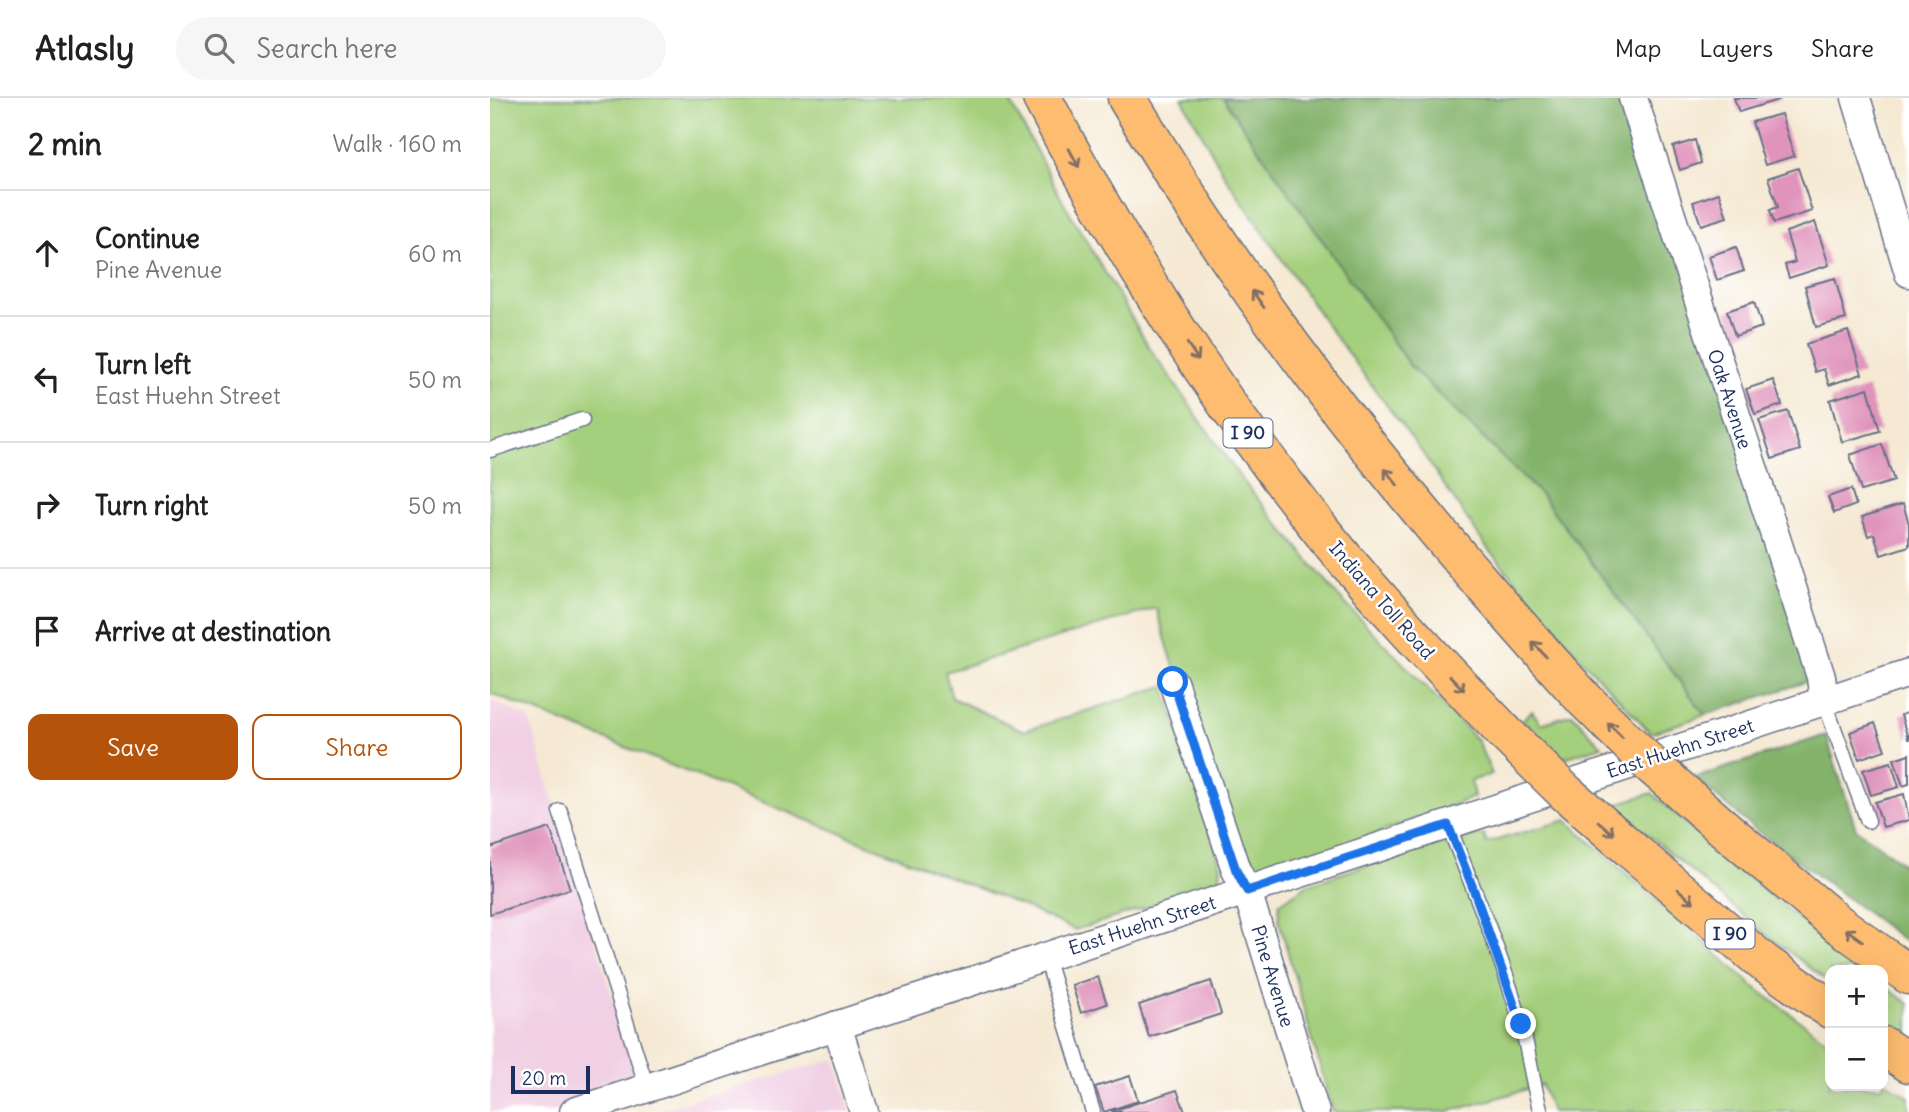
<!DOCTYPE html>
<html lang="en">
<head>
<meta charset="utf-8">
<style>
  body { margin:0; font-family:Delius,sans-serif; background:#f6f6f6; color:#202124 }
  .controls { position:absolute; right:21px; bottom:21px; display:grid; overflow:hidden; border-radius:14px; box-shadow:0 7px 28px #0002 }
  .controls button { width:63px; height:63px; display:grid; place-items:center; padding:0; border:0; border-bottom:2px solid #e0e0e0; background:#fff; color:#202124; font:35px sans-serif }
  .scale { position:absolute; left:21px; bottom:18px; width:79px; box-sizing:border-box; padding-left:7px; border:4px solid #1b2f5e; border-top:0; font-size:19px; line-height:24px; white-space:nowrap; color:#1b2f5e; -webkit-text-stroke:5px #fff; paint-order:stroke }
  .stop { position:absolute; width:21px; height:21px; margin:-16px; border:5px solid #1a73e8; border-radius:50%; background:#fff }
  .stop.end { background:#1a73e8; border-color:#fff; box-shadow:0 2px 7px #0008 }
  .list { margin:0; padding:0; list-style:none }
  h2 { display:flex; justify-content:space-between; align-items:center; height:91px; margin:0; padding:0 28px; font-size:30px }
  h2 small { font-size:23px; font-weight:400; color:#757577 }
  .list li { display:grid; grid-template-columns:46px 1fr auto; gap:21px; align-items:center; box-sizing:border-box; height:126px; padding:0 28px; border-top:2px solid #e0e0e0 }
  .list b { display:block; font-size:26px; white-space:nowrap }
  .list p { margin:0; font-size:23px; white-space:nowrap; color:#757577 }
  .list em { font-size:23px; font-style:normal; color:#757577 }
  .actions { display:flex; gap:14px; padding:21px 28px }
  .actions a { flex:1; padding:16px 0; border:2px solid #b45309; border-radius:14px; text-align:center; font-size:24px; color:#b45309 }
  .actions .main { background:#b45309; color:#fff }
  .icon { flex:none; width:38px; height:38px; fill:none; stroke:currentColor; stroke-width:2; stroke-linecap:round; stroke-linejoin:round }
  .map { position:relative; flex:none; width:1419px; height:1014px; overflow:hidden }
  header { display:flex; align-items:center; gap:42px; box-sizing:border-box; height:98px; padding:0 35px; background:#fff; border-bottom:2px solid #e0e0e0 }
  header strong { font-size:33px }
  nav { display:flex; gap:38px; margin-inline-start:auto; font-size:24px }
  .search { width:490px; height:63px; background:#f6f6f6; display:flex; align-items:center; gap:18px; box-sizing:border-box; padding:0 24px; border-radius:38px; color:#757577; font-size:26px }
  main { display:flex }
  aside { flex:1; background:#fff }
  .map>svg:first-child { display:block }
</style>
</head>
<body>
<header>
<strong>Atlasly</strong>
<div class="search"><svg class="icon" aria-label="search" viewBox="0 0 24 24"><circle cx="10" cy="10" r="6"/><path d="M15 15l6 6"/></svg>Search here</div>
<nav><a>Map</a><a>Layers</a><a>Share</a></nav>
</header>
<main>
<aside>
<h2>2 min<small>Walk · 160 m</small></h2>
<ul class="list">
<li><svg class="icon" aria-label="ahead" viewBox="0 0 24 24"><path d="M12 20V5M6 11l6-6 6 6"/></svg><div><b>Continue</b><p>Pine Avenue</p></div><em>60 m</em></li>
<li><svg class="icon" aria-label="left" viewBox="0 0 24 24"><path d="M17 20v-9H6M10 6l-5 5 5 5"/></svg><div><b>Turn left</b><p>East Huehn Street</p></div><em>50 m</em></li>
<li><svg class="icon" aria-label="right" viewBox="0 0 24 24"><path d="M7 20v-9h11M14 6l5 5-5 5"/></svg><div><b>Turn right</b></div><em>50 m</em></li>
<li><svg class="icon" aria-label="arrive" viewBox="0 0 24 24"><path d="M6 21V4h12l-3 4 3 4H6"/></svg><div><b>Arrive at destination</b></div></li>
</ul>
<div class="actions"><a class="main">Save</a><a>Share</a></div>
</aside>
<div class="map">
<svg width="1419" height="1014" viewBox="0 0 1419 1014">
  <rect width="100%" height="100%" fill="#fff"/>
  <filter id="ink" filterUnits="userSpaceOnUse"><feTurbulence type="fractalNoise" baseFrequency=".0143" numOctaves="2"/><feDisplacementMap in="SourceGraphic" scale="14" xChannelSelector="R" yChannelSelector="G"/><feConvolveMatrix kernelMatrix="1 2 1 2 8 2 1 2 1" color-interpolation-filters="sRGB"/></filter>
  <filter id="wash" filterUnits="userSpaceOnUse"><feTurbulence type="fractalNoise" baseFrequency=".00686" numOctaves="4" result="noise"/><feDisplacementMap in="SourceGraphic" scale="28" xChannelSelector="R" yChannelSelector="G"/><feGaussianBlur stdDeviation="1.57" result="paint"/><feColorMatrix in="noise" values="0 0 0 0 0 0 0 0 0 0 0 0 0 0 0 0 0 1.4 0 .05"/><feComposite in="paint" operator="in"/></filter>
  <g filter="url(#wash)">
    <rect width="100%" height="100%" fill="#f5e9d3"/>
    <g fill="#f1d0e4">
      <path d="M0 602 39 620 148 985 60 1014H0Z"/>
      <path d="M345 961 361 1014H162Z"/>
    </g>
    <g fill="#a4cf7b" stroke="#607f6c" stroke-width="2">
      <path d="M0 0H518L571 100 659 249 752 382 848 498 987 642 1002 676 981 683 984 699 751 787 666 510 455 574 462 600 534 633 674 588 731 768 729 787 585 832 525 805 0 595Z"/>
      <path d="M692 0H733L920 268 1052 398 1215 617 1161 635 1094 564 995 447 931 353 836 226 735 78Z"/>
      <path d="M1042 613 1051 626 1082 616 1112 648 1071 661 1032 622Z"/>
      <path d="M1162 695 1236 762 1372 872H1340V885L1278 838 1123 707Z"/>
      <path d="M1076 722 1263 888 1340 945V988H1393V982L1419 999V1014H1061L1052 987 958 1014H843L789 823V806L817 787 946 744 994 737 997 745Z"/>
      <path d="M1393 887 1419 906V940L1393 922Z"/>
    </g>
    <g fill="#83b26b" stroke="#4f7064" stroke-width="2">
      <path d="M733 0H1143L1331 579 1215 617 1052 398 920 268Z"/>
      <path d="M1336 637 1366 731 1419 770V846L1262 729 1205 680Z"/>
    </g>
    <g id="blocks">
      <g fill="#e093bb">
        <path d="M1244 0H1291V1L1249 14Z"/>
        <path d="M1291 16 1304 58 1275 67 1262 24Z"/>
        <path d="M1205 42 1211 65 1190 72 1183 49Z"/>
        <path d="M1308 70 1322 113 1284 125 1280 112 1288 109 1278 80Z"/>
        <path d="M1229 95 1237 119 1211 127 1203 104Z"/>
        <path d="M1325 124 1339 167 1299 180 1295 167 1305 164 1296 134Z"/>
        <path d="M1246 149 1254 173 1227 182 1219 158Z"/>
        <path d="M1345 180 1356 221 1326 229 1315 188Z"/>
        <path d="M1264 204 1272 229 1245 238 1237 213Z"/>
        <path d="M1358 233 1372 276 1339 287 1334 271 1325 274 1316 246Z"/>
        <path d="M1283 282 1292 307 1265 316 1256 291Z"/>
        <path d="M1378 290 1390 333 1352 344 1340 302Z"/>
        <path d="M1298 313 1310 352 1282 361 1269 322Z"/>
        <path d="M1392 346 1404 383 1371 393 1360 357Z"/>
        <path d="M1361 391 1366 407 1344 415 1338 399Z"/>
        <path d="M1413 406 1419 426V448L1391 457 1384 436 1378 438 1372 419Z"/>
        <path d="M1419 614V641H1418L1411 617Z"/>
        <path d="M1385 625 1395 652 1369 661 1360 634Z"/>
        <path d="M1419 656V686L1413 688 1404 661Z"/>
        <path d="M1401 664 1409 689 1381 697 1373 672Z"/>
        <path d="M1414 696 1419 722 1393 729 1385 704Z"/>
        <path d="M60 730 80 791 0 816V750Z"/>
        <path d="M608 879 617 906 591 915 582 887Z"/>
        <path d="M721 883 731 916 659 939 649 907Z"/>
        <path d="M640 978 648 1003 614 1014 605 989Z"/>
        <path d="M687 992 695 1014H623L622 1013Z"/>
      </g>
    </g>
  </g>
  <g filter="url(#ink)">
    <use href="#blocks" fill-opacity="0" stroke="#677087" stroke-width="2"/>
    <g fill="none" stroke-linecap="round" stroke-linejoin="round">
      <g stroke="#677087" stroke-width="17">
        <g id="service">
          <path d="M0 352 92 322"/>
          <path d="M1334 603 1378 723"/>
          <path d="M70 713 157 990"/>
          <path d="M958 727C984 791 1011 857 1031 925 1039 954 1042 985 1051 1014"/>
          <path d="M556 859 603 1014"/>
        </g>
      </g>
      <g stroke="#677087" stroke-width="31">
        <g id="minor">
          <path d="M1143 0 1331 579 1334 603"/>
          <path d="M1366 0 1419 175"/>
          <path d="M683 584 746 772 757 793 825 1014"/>
          <path d="M347 927 374 1014"/>
          <path d="M84 1014 1419 575"/>
        </g>
      </g>
      <g stroke="#677087" stroke-width="41">
        <g id="motorway">
          <path d="M552 0C632 153 726 301 834 436 890 505 952 569 1013 633"/>
          <path d="M637 0C765 218 925 415 1095 602"/>
          <path d="M1230 727 1347 825 1419 877"/>
          <path d="M1144 754 1273 864 1340 911"/>
          <path d="M1393 948 1419 965"/>
        </g>
      </g>
      <use href="#service" stroke="#fff" stroke-width="14"/>
      <use href="#minor" stroke="#fff" stroke-width="28"/>
      <use href="#motorway" stroke="#fdbc70" stroke-width="38"/>
      <g stroke="#677087" stroke-width="41" stroke-linecap="butt">
        <g id="motorway-bridge">
          <path d="M1095 602 1160 666 1230 727"/>
          <path d="M1013 633 1075 694 1144 754"/>
        </g>
      </g>
      <use href="#motorway-bridge" stroke="#fdbc70" stroke-width="38"/>
    </g>
    <defs><path id="oneway-shaft" d="M-6 0H5M1.5-3L5.5 0L1.5 3" fill="none" stroke-width="1.6" stroke-linecap="round" stroke-linejoin="round" transform="scale(1.75)"/></defs>
    <g stroke="#816e66">
      <use href="#oneway-shaft" transform="translate(584 60) rotate(62)"/>
      <use href="#oneway-shaft" transform="translate(768 201) rotate(-125)"/>
      <use href="#oneway-shaft" transform="translate(703 254) rotate(57)"/>
      <use href="#oneway-shaft" transform="translate(901 379) rotate(-129)"/>
      <use href="#oneway-shaft" transform="translate(1049 551) rotate(-132)"/>
      <use href="#oneway-shaft" transform="translate(967 585) rotate(46)"/>
      <use href="#oneway-shaft" transform="translate(1125 632) rotate(-135)"/>
      <use href="#oneway-shaft" transform="translate(1116 730) rotate(41)"/>
      <use href="#oneway-shaft" transform="translate(1196 798) rotate(40)"/>
      <use href="#oneway-shaft" transform="translate(1364 837) rotate(-144)"/>
    </g>
  </g>
  <g fill="none" stroke-linecap="round" stroke-linejoin="round" filter="url(#ink)">
    <path stroke="#1a73e8" stroke-width="9" d="M683 584 746 772 757 793 958 727 983 790 1031 926"/>
  </g>
  <g text-anchor="middle" stroke-width="5" stroke-linejoin="round" paint-order="stroke">
    <g fill="#fff" stroke="#5f6d8e" stroke-width="2">
      <rect x="733.5" y="320.5" width="49" height="29" rx="5"/>
      <rect x="1215.5" y="821.5" width="49" height="29" rx="5"/>
    </g>
    <g font-size="18" font-weight="bold" fill="#1b2f5e">
      <text x="758" y="341">I 90</text>
      <text x="1240" y="842">I 90</text>
    </g>
    <g font-size="19" fill="#1b2f5e" stroke="#fff">
      <text transform="translate(1240 301) rotate(72)" y="7">Oak Avenue</text>
      <text transform="translate(892 502) rotate(49)" y="7">Indiana Toll Road</text>
      <text transform="translate(1190 650) rotate(-18)" y="7">East Huehn Street</text>
      <text transform="translate(652 827) rotate(-18)" y="7">East Huehn Street</text>
      <text transform="translate(783 878) rotate(73)" y="7">Pine Avenue</text>
    </g>
  </g>
</svg>
<div class="controls">
<button>+</button>
<button>−</button>
</div>
<div class="scale">20 m</div>
<div class="stop" style="left:683px;top:584px"></div>
<div class="stop end" style="left:1031px;top:926px"></div>
</div>
</main>
</body>
</html>
